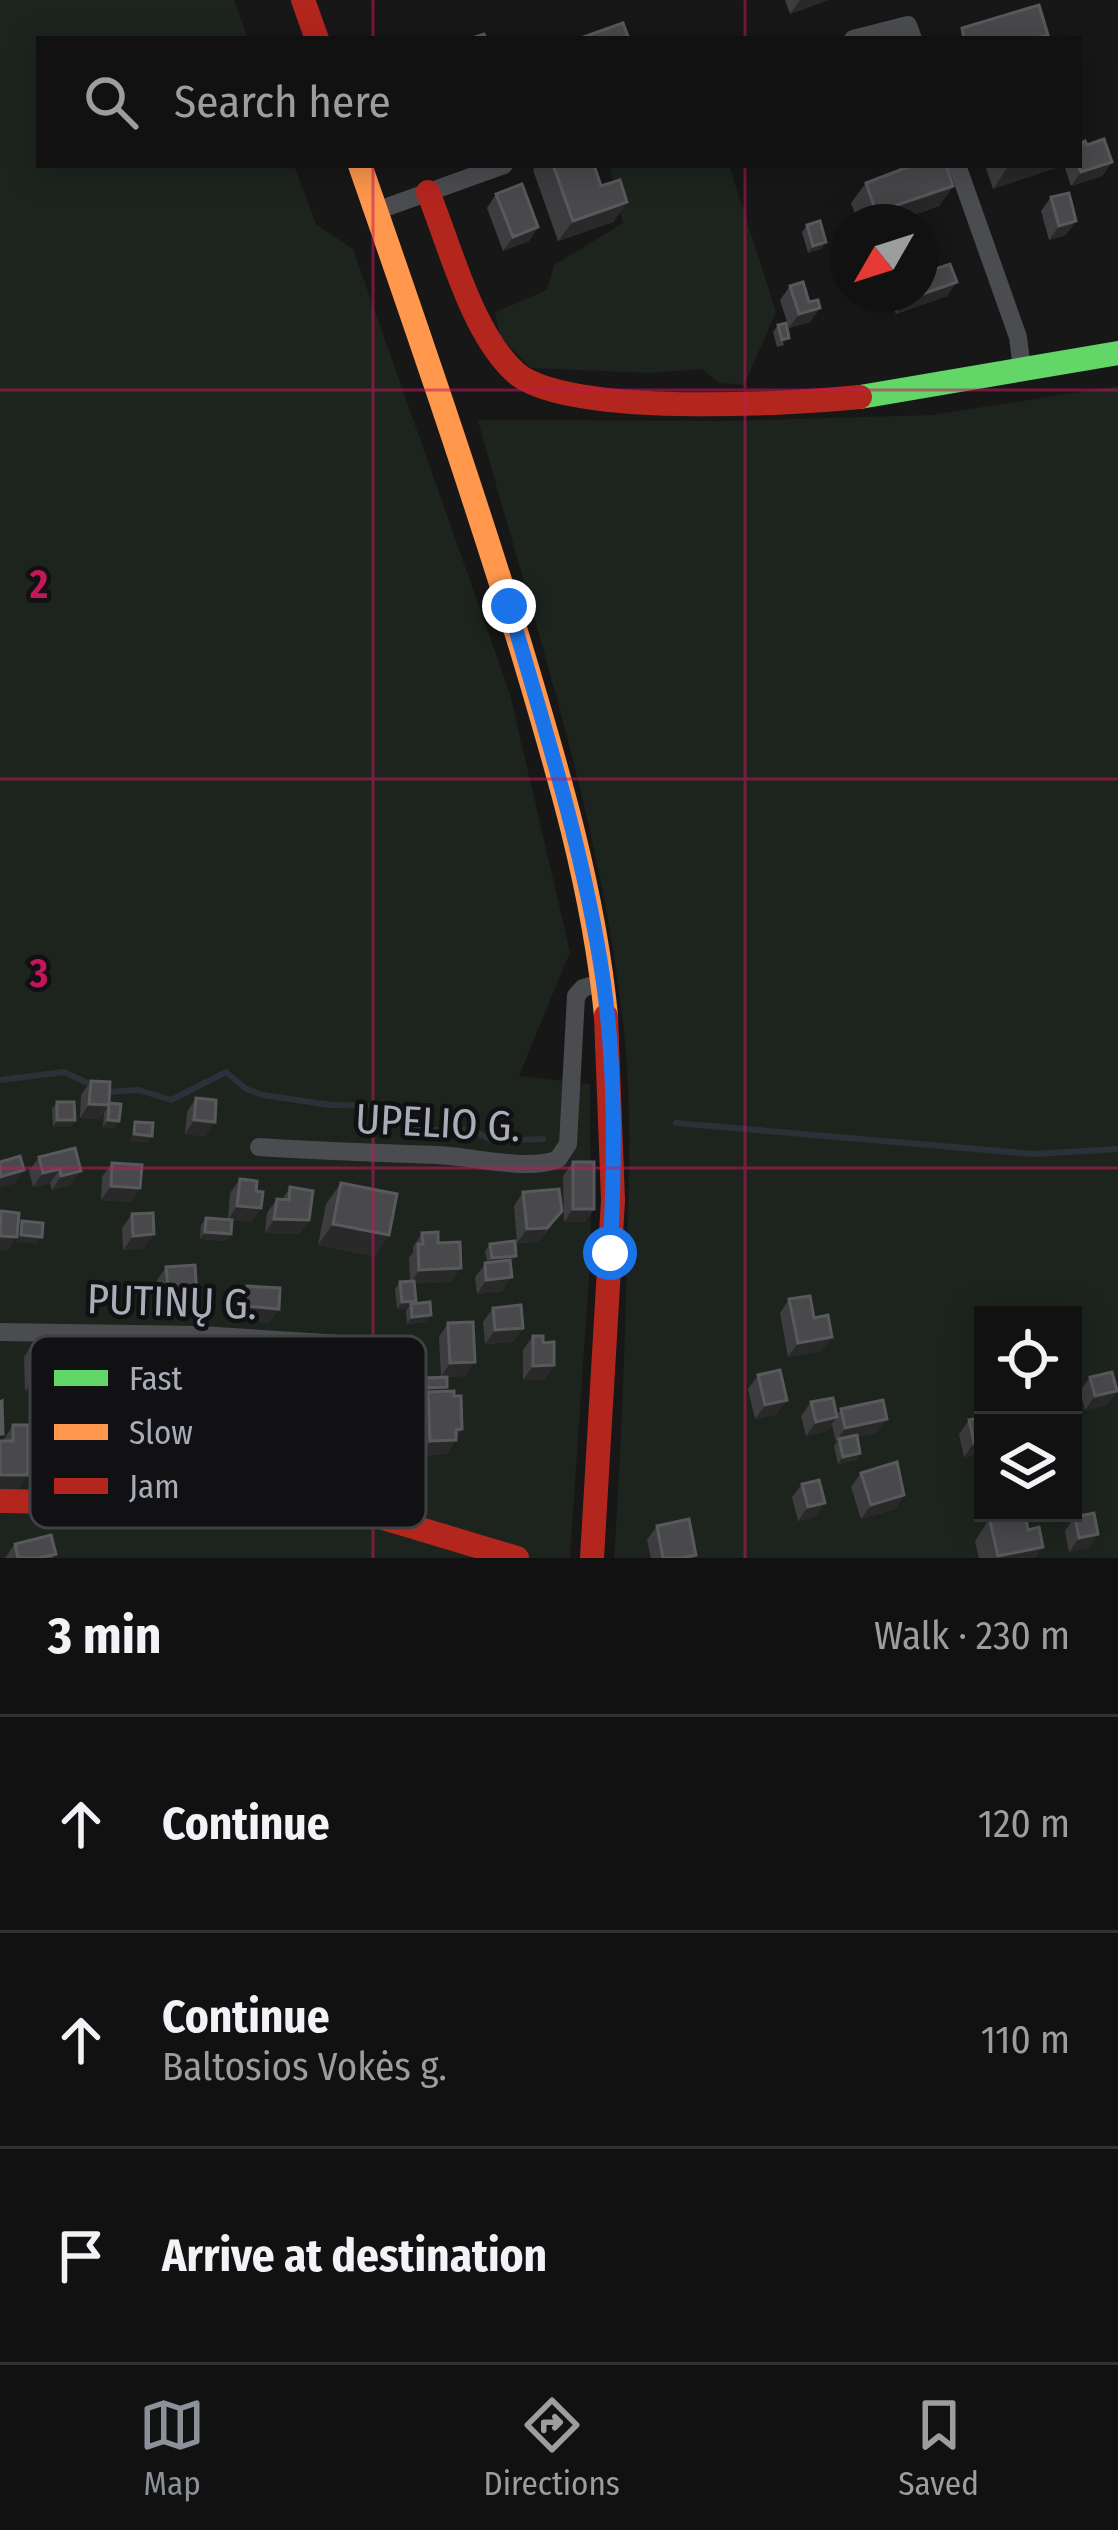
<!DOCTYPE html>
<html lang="en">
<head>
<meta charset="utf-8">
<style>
  body { margin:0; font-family:"Fira Sans Condensed",sans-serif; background:#1a1a1a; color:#f1f3f6 }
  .controls { position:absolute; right:36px; bottom:36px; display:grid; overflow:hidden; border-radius:0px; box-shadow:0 6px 30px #0003 }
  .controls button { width:108px; height:108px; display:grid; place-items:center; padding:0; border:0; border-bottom:3px solid #303131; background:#111; color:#f1f3f6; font:60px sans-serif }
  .compass { position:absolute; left:830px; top:204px; width:108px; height:108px; border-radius:50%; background:#111; box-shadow:0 6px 30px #0003; rotate:231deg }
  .stop { position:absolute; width:36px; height:36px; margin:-27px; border:9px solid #1a73e8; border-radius:50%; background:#fff }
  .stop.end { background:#1a73e8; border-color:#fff; box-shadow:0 3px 12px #0008 }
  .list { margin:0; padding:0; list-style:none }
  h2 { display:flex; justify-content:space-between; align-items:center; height:156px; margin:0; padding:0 48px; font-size:51px }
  h2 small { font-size:39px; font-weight:400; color:#9c9d9f }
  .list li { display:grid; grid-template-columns:78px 1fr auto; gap:36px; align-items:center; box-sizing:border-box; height:216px; padding:0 48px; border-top:3px solid #303131 }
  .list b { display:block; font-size:45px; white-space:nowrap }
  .list p { margin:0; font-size:39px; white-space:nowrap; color:#9c9d9f }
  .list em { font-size:39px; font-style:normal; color:#9c9d9f }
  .icon { flex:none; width:66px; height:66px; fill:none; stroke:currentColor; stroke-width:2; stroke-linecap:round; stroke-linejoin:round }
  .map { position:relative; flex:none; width:1118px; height:1558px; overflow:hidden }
  .search { position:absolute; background:#111; box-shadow:0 6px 30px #0003; left:36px; right:36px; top:36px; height:132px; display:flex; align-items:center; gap:30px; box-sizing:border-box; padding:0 42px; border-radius:0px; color:#9c9d9f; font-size:45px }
  .sheet { height:804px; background:#111 }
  nav { display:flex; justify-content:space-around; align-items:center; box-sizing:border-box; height:168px; border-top:3px solid #303131; background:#111; font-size:33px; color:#9c9d9f }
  nav a { display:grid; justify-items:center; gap:6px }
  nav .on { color:#8c9099 }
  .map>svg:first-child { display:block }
</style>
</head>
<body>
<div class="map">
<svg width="1118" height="1558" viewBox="0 0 1118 1558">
  <rect width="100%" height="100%" fill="#171717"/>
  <g fill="#1d241e" fill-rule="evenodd">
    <path d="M0 0H234L248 39H39V165H294L316 224 353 249 510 694 570 952 519 1076 590 1084 591 1247 570 1558H0Z"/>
    <path d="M609 165H729L776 312 744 385 719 383 702 369 650 373 531 368 500 337 495 312 547 290 554 265 623 223Z"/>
    <path d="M1118 386V1558H614C621 1455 625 1352 627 1249 629 1176 632 1104 624 1031 602 823 533 621 478 420L727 421 932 415ZM983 1315H1073V1513H983Z"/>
  </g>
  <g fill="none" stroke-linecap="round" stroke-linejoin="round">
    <g stroke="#2a3239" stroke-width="6">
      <path d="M0 1080 64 1072 94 1086"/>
      <path d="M106 1092 139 1090 171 1100 226 1072 246 1089 263 1095 331 1105 388 1106 418 1130H471L495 1141 543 1139"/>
      <path d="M676 1123 1034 1154 1118 1149"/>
    </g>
    <g stroke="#4b4c50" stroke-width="18">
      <path d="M853 39 908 25 913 39"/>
      <path d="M957 165 1018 337 1022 369"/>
      <path d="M376 211 504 165"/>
      <path d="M259 1147C318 1151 377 1153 437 1155 471 1156 528 1172 558 1159L568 1144 576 996 583 988 603 982"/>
      <path d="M0 1332 201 1335 341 1344"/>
    </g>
    <path stroke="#63d668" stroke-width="24" d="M860 397 1118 353"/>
    <path stroke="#ff974d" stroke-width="24" d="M360 165C416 326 472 488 522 651 558 771 594 891 606 1016"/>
    <g stroke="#b3261e" stroke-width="24">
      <path d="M303 0 317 39"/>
      <path d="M428 192C450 246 472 334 516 373 567 417 790 404 860 397"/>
      <path d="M0 1501 325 1506 370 1514 517 1558"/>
      <path d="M592 1558 613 1200 606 1016"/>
    </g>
  </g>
  <g fill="#3d3d3f">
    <path d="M785 0H828L790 14Z"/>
    <path d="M1083 142 1112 162 1102 176 1071 186 1064 165 993 189 985 165H1079Z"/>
    <path d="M537 165H594L601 186 627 202 613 222 558 241 533 170Z"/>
    <path d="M902 165H946L953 186 939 206 894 222H858L851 203 866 183 898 171Z"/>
    <path d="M496 194 538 227 529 241 503 251 487 208Z"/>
    <path d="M1051 197 1066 235 1049 240 1041 211Z"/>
    <path d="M807 225 826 242 821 249 808 253 802 232Z"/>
    <path d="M790 286 809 302 820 308 810 322 789 328 780 300Z"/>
    <path d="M890 294H920L947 296 896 314 889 296Z"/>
    <path d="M778 325 784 345 777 347 773 332Z"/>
    <path d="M91 1081 109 1103 114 1128 103 1127 104 1112 100 1119 80 1118 81 1095Z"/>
    <path d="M196 1098 215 1122 205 1136 185 1134 187 1112Z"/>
    <path d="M57 1102 75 1120 70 1127H53L52 1109Z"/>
    <path d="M75 1148 71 1185 52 1190 50 1183 33 1187 29 1171 39 1157Z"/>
    <path d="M573 1162 594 1209 585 1222H564L563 1176Z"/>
    <path d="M112 1163 140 1188 130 1202 101 1200 102 1177Z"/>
    <path d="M240 1179 256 1191 261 1208 251 1222 232 1220 226 1241 200 1239 201 1225 206 1218 228 1219 230 1193Z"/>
    <path d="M341 1183 389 1235 374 1256 318 1245 326 1204Z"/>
    <path d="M290 1187 309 1220 299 1234 265 1233 267 1213 277 1199 282 1200Z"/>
    <path d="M523 1192 552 1225 537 1242 517 1243 514 1206Z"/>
    <path d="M132 1214 144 1248 123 1250 122 1228Z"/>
    <path d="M422 1233 438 1243 451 1282 415 1283 414 1304 426 1322 407 1324 406 1311 408 1308 397 1309 395 1289 400 1282 410 1281 409 1258 413 1252V1247Z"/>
    <path d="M490 1244 516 1256 511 1263 502 1291 477 1294 475 1277 487 1262 485 1251Z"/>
    <path d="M166 1267 197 1296 187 1310 159 1312 157 1280Z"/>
    <path d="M247 1286 279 1309 269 1323 236 1320 237 1300Z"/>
    <path d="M789 1299 814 1318 822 1351 788 1357 780 1313Z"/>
    <path d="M493 1308 523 1328 513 1342 485 1344 483 1322Z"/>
    <path d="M448 1323 465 1376 441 1377 439 1337Z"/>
    <path d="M533 1336 543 1343 554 1365 544 1379 523 1380V1350Z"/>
    <path d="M311 1339 328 1347 333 1353 337 1348 351 1383 346 1390 335 1391 334 1379 326 1391 306 1393 302 1353Z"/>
    <path d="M33 1343 69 1393 59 1407 39 1408 38 1390 25 1391 24 1357Z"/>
    <path d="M202 1353 220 1373H216L213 1379 200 1380 197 1360Z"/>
    <path d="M274 1353 286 1389 267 1391 265 1367Z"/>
    <path d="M249 1372 256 1413 241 1414 239 1386Z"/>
    <path d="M758 1375 777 1414 755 1419 748 1389Z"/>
    <path d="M1090 1377 1117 1391 1107 1405 1085 1410 1080 1391Z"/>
    <path d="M426 1378 454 1396 462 1429 447 1454 421 1455 418 1406 426 1395H422L421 1385Z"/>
    <path d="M172 1380 188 1393 197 1418 187 1432 164 1433 162 1394Z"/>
    <path d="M91 1393 111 1436H82L81 1407Z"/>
    <path d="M137 1401 152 1453 129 1454 127 1415Z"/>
    <path d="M811 1402 837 1415 841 1409 877 1433 857 1437 860 1453 856 1460 838 1464 834 1446 837 1442H836L832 1425 827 1431 806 1436 801 1416Z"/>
    <path d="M983 1417V1453L964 1457 959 1434 969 1420Z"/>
    <path d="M13 1425 18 1489 3 1441Z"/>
    <path d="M198 1465 209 1485 204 1492H194L193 1472Z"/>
    <path d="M861 1473 904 1495 895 1509 861 1519 851 1487Z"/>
    <path d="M802 1484 815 1517 798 1521 792 1497Z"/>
    <path d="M993 1513 1035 1558H979L975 1541Z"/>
    <path d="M1075 1517 1098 1534 1089 1548 1069 1552 1065 1531Z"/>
    <path d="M657 1526 694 1558H651L647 1540Z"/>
    <path d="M15 1544 56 1554 53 1558H5Z"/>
  </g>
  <g fill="#29292a">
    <path d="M800 0H828L790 14Z"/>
    <path d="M1112 162 1102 176 1071 186 1081 172Z"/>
    <path d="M1017 165H1064L993 189 1007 168Z"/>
    <path d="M953 186 939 206 894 222H869L876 212Z"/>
    <path d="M627 202 613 222 558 241 573 221Z"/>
    <path d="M1076 221 1066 235 1049 240 1059 226Z"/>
    <path d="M538 227 529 241 503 251 513 237Z"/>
    <path d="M826 242 821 249 808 253 813 246Z"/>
    <path d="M957 282 947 296 896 314 905 300Z"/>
    <path d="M820 308 810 322 789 328 799 314Z"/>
    <path d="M89 1104 109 1105 100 1119 80 1118Z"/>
    <path d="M57 1120H75L70 1127H53Z"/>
    <path d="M108 1120 119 1121 114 1128 103 1127Z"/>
    <path d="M194 1120 215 1122 205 1136 185 1134Z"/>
    <path d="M134 1134 152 1136 147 1143 129 1141Z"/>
    <path d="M60 1169 50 1183 33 1187 43 1173Z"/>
    <path d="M24 1170 14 1184 0 1188V1177Z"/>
    <path d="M81 1171 71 1185 52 1190 61 1176Z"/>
    <path d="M111 1186 140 1188 130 1202 101 1200Z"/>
    <path d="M237 1206 261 1208 251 1222 228 1220Z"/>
    <path d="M573 1209H594L585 1222H564Z"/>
    <path d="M562 1211 537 1242 517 1243 527 1229Z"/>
    <path d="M274 1219 309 1220 299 1234 265 1233Z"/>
    <path d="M333 1224 389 1235 374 1256 318 1245Z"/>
    <path d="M205 1232 231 1234 226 1241 200 1239Z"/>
    <path d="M154 1234 144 1248 123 1250 133 1236Z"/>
    <path d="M21 1235 42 1237 37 1244 16 1242Z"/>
    <path d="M0 1236 17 1237 7 1251 0 1250Z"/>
    <path d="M516 1256 511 1263 487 1265 492 1258Z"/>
    <path d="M461 1268 451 1282 410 1284 419 1270Z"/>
    <path d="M512 1277 502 1291 477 1294 486 1280Z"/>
    <path d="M197 1296 187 1310 159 1312 169 1298Z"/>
    <path d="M416 1301 411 1308V1304L408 1308 397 1309 402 1302Z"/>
    <path d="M246 1306 279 1309 269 1323 236 1320Z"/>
    <path d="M431 1315 426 1322 407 1324 412 1317Z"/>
    <path d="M523 1328 513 1342 485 1344 495 1330Z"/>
    <path d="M832 1337 822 1351 788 1357 798 1343Z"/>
    <path d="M475 1362 465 1376 441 1377 450 1363Z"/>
    <path d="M554 1365 544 1379 523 1380 533 1366Z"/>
    <path d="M225 1366 213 1379 200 1380 205 1373 217 1367Z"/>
    <path d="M295 1375 286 1389 267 1391 277 1377Z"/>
    <path d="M48 1376 38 1390 25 1391 35 1377Z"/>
    <path d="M335 1377 326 1391 306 1393 316 1379Z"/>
    <path d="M351 1383 346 1390 335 1391 340 1384Z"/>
    <path d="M447 1387 442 1394 428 1392 426 1395H422L427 1388Z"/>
    <path d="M1117 1391 1107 1405 1085 1410 1095 1396Z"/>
    <path d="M69 1393 59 1407 39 1408 49 1394Z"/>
    <path d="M266 1399 256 1413 241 1414 250 1400Z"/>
    <path d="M787 1400 777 1414 755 1419 765 1405Z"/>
    <path d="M837 1417 827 1431 806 1436 816 1422Z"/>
    <path d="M197 1418 187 1432 164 1433 174 1419Z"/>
    <path d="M887 1419 877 1433 836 1442 845 1428Z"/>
    <path d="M91 1422H121L111 1436H82Z"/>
    <path d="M462 1429 447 1454 421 1455 430 1441 456 1430Z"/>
    <path d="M162 1439 152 1453 129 1454 139 1440Z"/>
    <path d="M983 1441V1453L964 1457 974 1443Z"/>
    <path d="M860 1453 856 1460 838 1464 843 1457Z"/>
    <path d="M0 1475H28L18 1489H0Z"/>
    <path d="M199 1485H209L204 1492H194Z"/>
    <path d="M904 1495 895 1509 861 1519 871 1505Z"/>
    <path d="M825 1503 815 1517 798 1521 808 1507Z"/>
    <path d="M1098 1534 1089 1548 1069 1552 1079 1538Z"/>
    <path d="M1043 1547 1035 1558H996L998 1556Z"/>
  </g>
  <g fill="#49494c" stroke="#58595d" stroke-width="3">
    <path d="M1039 5 1048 35 1033 39H964L962 28Z"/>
    <path d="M623 23 629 39H578Z"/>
    <path d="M484 34 486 39H469Z"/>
    <path d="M1104 139 1112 162 1081 172 1078 165 1079 150 1083 142 1085 141 1087 145Z"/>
    <path d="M553 165H594L601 186 620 180 627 202 573 221Z"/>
    <path d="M913 165H946L953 186 876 212 866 183Z"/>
    <path d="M522 184 538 227 513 237 496 194Z"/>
    <path d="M1069 193 1076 221 1059 226 1051 197Z"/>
    <path d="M820 221 826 242 813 246 807 225Z"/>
    <path d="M950 264 957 282 905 300 903 294H920V274Z"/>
    <path d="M803 282 809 302 818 300 820 308 799 314 790 286Z"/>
    <path d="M786 323 789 338 782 340 778 325Z"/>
    <path d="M91 1081 110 1082 109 1105 89 1104Z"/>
    <path d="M196 1098 216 1100 215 1122 194 1120Z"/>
    <path d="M57 1102H74L75 1120H57Z"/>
    <path d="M109 1103 121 1104 119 1121 108 1120Z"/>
    <path d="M135 1122 153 1123 152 1136 134 1134Z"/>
    <path d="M75 1148 81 1171 61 1176 60 1169 43 1173 39 1157Z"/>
    <path d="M20 1156 24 1170 0 1177V1162Z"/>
    <rect x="573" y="1162" width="21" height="47"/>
    <path d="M112 1163 142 1165 140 1188 111 1186Z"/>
    <path d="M240 1179 257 1181 256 1191 263 1192 261 1208 237 1206Z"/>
    <path d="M341 1183 397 1194 389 1235 333 1224Z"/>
    <path d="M290 1187 313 1191 309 1220 274 1219 277 1199 289 1200Z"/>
    <path d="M559 1189 562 1211 547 1228 527 1229 523 1192Z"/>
    <path d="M1 1211 19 1213 17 1237 0 1236Z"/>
    <path d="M153 1213 154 1234 133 1236 132 1214Z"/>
    <path d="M206 1218 232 1220 231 1234 205 1232Z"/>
    <path d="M22 1221 43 1223 42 1237 21 1235Z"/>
    <path d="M438 1232V1243L460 1242 461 1268 419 1270 418 1244H423L422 1233Z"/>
    <path d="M515 1241 516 1256 492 1258 490 1244Z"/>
    <path d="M510 1260 512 1277 486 1280 485 1263Z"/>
    <path d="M195 1265 197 1296 169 1298 166 1267Z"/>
    <path d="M414 1281 416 1301 402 1302 400 1282Z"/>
    <path d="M247 1286 280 1288 279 1309 246 1306Z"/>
    <path d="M810 1296 814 1318 828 1315 832 1337 798 1343 789 1299Z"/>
    <path d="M430 1302 431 1315 412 1317 411 1304Z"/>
    <path d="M521 1305 523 1328 495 1330 493 1308Z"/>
    <path d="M473 1322 475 1362 450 1363 448 1323Z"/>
    <path d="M533 1336H543V1343L554 1342V1365L533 1366Z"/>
    <path d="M780 1370 787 1400 765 1405 758 1375Z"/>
    <path d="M1112 1372 1117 1391 1095 1396 1090 1377Z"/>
    <path d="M447 1377V1387L427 1388 426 1378Z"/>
    <path d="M454 1391V1396H461L462 1429 456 1430V1440L430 1441 428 1392Z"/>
    <path d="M833 1398 837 1417 816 1422 811 1402Z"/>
    <path d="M883 1400 887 1419 845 1428 841 1409Z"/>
    <path d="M2 1401 3 1434H0V1402Z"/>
    <path d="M983 1417V1441L974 1443 969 1420Z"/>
    <path d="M13 1425H28V1475H0V1441H13Z"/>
    <path d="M857 1435 860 1453 843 1457 839 1439Z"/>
    <path d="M897 1462 904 1495 871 1505 861 1473Z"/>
    <path d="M819 1480 825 1503 808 1507 802 1484Z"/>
    <path d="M994 1513H1025L1028 1530 1039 1527 1043 1547 998 1556 990 1521 995 1519Z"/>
    <path d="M1094 1513 1098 1534 1079 1538 1075 1517Z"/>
    <path d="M689 1519 696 1555 681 1558H663L657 1526Z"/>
    <path d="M51 1535 56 1554 38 1558H18L15 1544Z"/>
  </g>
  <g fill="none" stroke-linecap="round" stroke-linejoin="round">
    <path stroke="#1a73e8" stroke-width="15" d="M509 606C545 729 584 852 603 979 616 1070 615 1162 610 1253"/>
  </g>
  <path fill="none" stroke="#c2185b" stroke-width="3" stroke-opacity="0.55" d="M373 0V39M745 0V39M373 165V1558M745 165V1558M0 390H1118M0 779H1118M0 1168H1118"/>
  <g text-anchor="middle" stroke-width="9" stroke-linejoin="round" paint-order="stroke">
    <g font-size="42" fill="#a8adb8" stroke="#111113">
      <text transform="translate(438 1122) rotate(3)" y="15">UPELIO G.</text>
      <text transform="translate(172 1301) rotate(2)" y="15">PUTINŲ G.</text>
    </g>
  </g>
  <rect x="30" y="1336" width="396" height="192" rx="18" fill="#111113" stroke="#3e4045" stroke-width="3"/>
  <rect x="54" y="1370" width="54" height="16" fill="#63d668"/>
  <rect x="54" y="1424" width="54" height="16" fill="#ff974d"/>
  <rect x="54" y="1478" width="54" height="16" fill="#b3261e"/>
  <g font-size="33" fill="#a8adb8">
    <text x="129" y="1390">Fast</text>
    <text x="129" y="1444">Slow</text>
    <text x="129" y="1498">Jam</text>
  </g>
  <g font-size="39" text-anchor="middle" font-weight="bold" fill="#c2185b" stroke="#111113" stroke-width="9" stroke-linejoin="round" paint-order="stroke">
    <text x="39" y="598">2</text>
    <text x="39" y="987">3</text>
  </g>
</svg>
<div class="controls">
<button><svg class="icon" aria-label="locate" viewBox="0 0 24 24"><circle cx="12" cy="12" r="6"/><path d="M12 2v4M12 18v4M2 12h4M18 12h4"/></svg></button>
<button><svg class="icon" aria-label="layers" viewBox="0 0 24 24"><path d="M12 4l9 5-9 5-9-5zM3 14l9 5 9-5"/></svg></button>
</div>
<svg class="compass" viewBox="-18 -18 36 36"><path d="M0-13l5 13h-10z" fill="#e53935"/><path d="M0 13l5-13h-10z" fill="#9c9d9f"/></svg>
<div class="stop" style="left:610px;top:1253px"></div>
<div class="stop end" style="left:509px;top:606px"></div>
<div class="search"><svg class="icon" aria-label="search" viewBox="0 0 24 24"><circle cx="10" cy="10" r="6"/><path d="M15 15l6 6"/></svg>Search here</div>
</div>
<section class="sheet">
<h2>3 min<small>Walk · 230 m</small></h2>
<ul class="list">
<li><svg class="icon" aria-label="ahead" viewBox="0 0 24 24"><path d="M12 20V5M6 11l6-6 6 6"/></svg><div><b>Continue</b></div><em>120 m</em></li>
<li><svg class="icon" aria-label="ahead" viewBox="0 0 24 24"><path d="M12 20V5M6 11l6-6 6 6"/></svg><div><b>Continue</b><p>Baltosios Vokės g.</p></div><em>110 m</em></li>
<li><svg class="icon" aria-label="arrive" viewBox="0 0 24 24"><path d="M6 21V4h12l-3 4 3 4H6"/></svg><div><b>Arrive at destination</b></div></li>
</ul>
</section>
<nav>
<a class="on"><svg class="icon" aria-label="map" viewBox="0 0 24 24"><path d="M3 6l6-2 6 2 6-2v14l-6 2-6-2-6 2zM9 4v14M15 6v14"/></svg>Map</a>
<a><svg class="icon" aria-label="directions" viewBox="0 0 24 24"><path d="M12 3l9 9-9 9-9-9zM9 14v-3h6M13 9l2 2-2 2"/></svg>Directions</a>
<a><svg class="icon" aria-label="saved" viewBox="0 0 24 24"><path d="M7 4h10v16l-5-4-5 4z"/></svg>Saved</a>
</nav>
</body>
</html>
